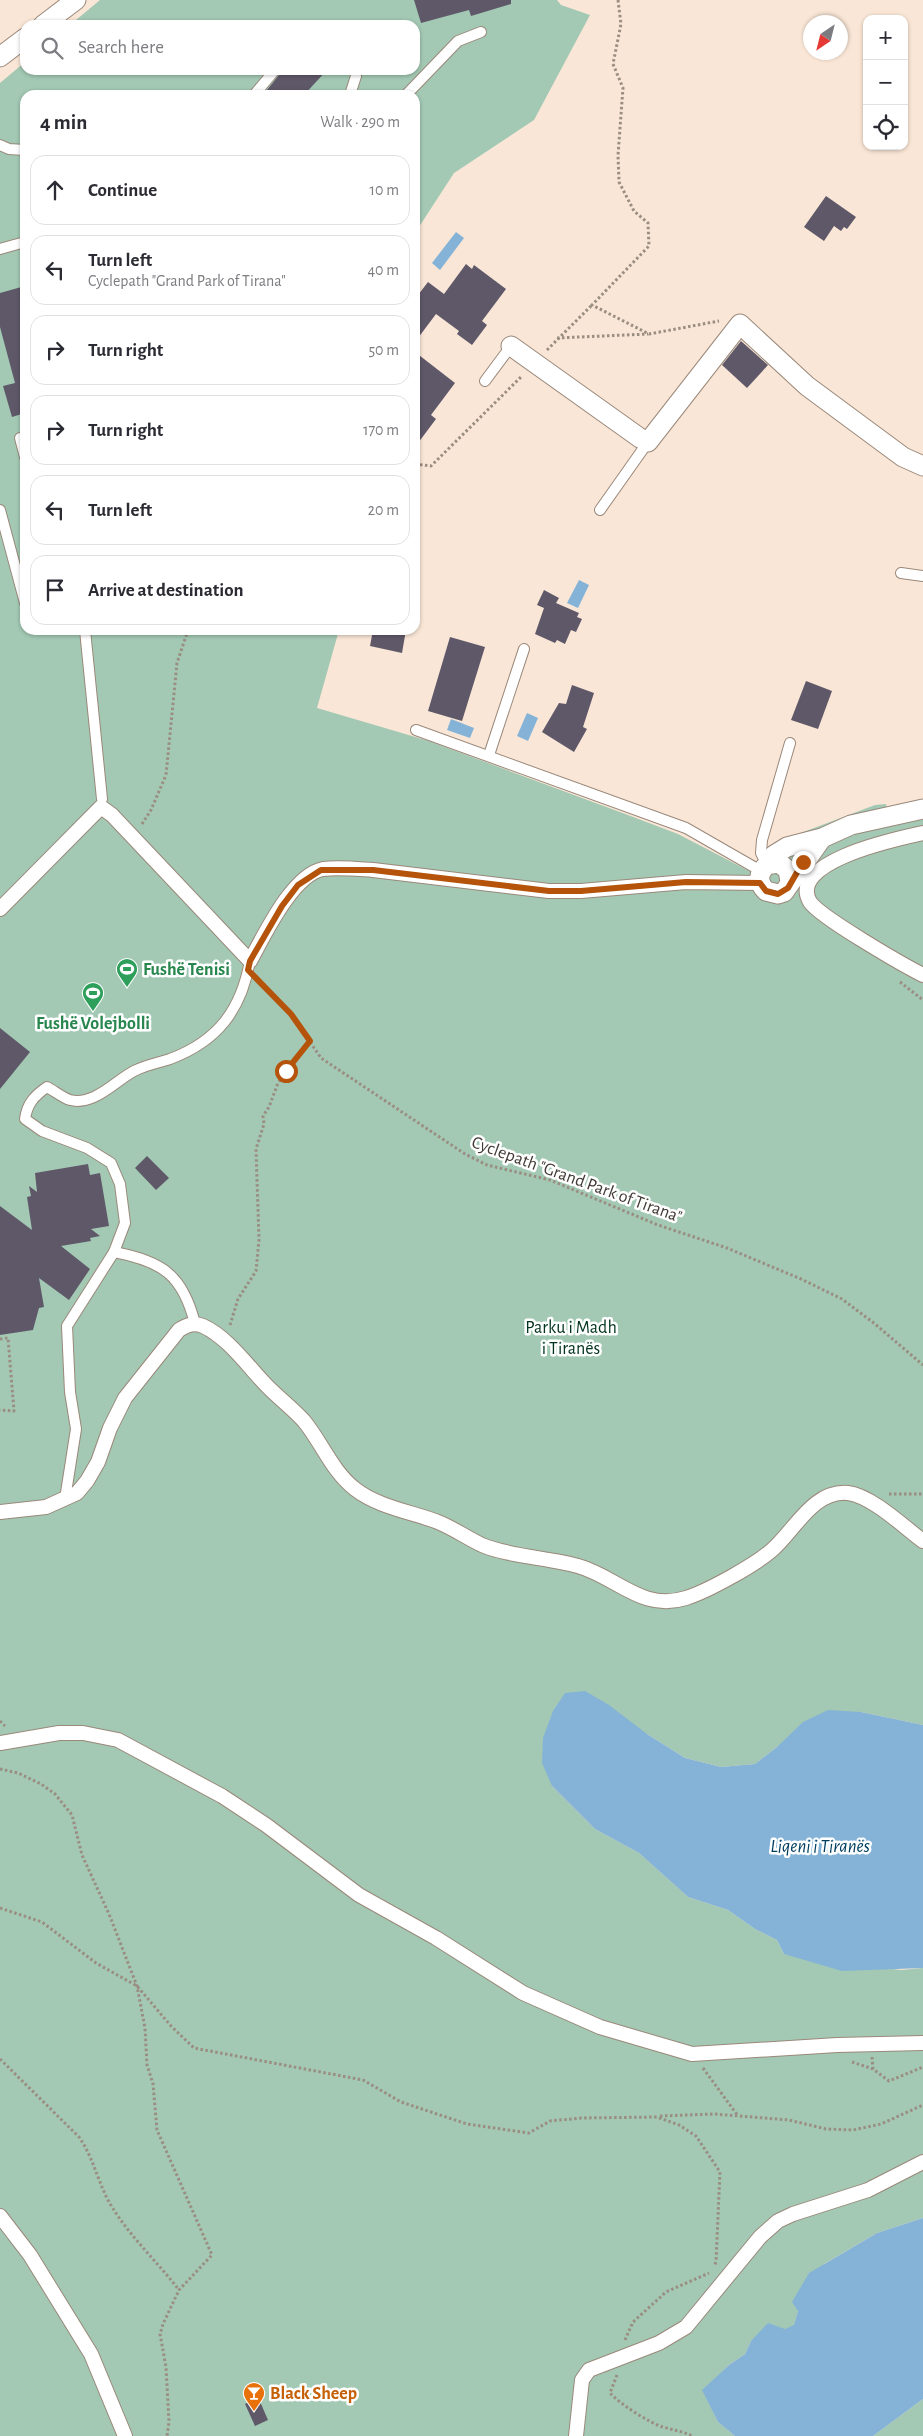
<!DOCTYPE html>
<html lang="en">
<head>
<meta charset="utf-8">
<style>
  body { margin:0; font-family:"Alegreya Sans",sans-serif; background:#f7f7f7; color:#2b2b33 }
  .controls { position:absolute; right:15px; top:15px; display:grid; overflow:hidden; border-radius:10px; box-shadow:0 1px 4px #0004 }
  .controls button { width:45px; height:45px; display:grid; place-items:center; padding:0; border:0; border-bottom:1px solid #e1e1e2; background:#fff; color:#2b2b33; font:25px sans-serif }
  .compass { position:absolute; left:803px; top:15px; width:45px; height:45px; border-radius:50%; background:#fff; box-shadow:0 1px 4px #0004; rotate:215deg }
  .stop { position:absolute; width:15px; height:15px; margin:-11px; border:4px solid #b45309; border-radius:50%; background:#fff }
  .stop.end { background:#b45309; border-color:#fff; box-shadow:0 1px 5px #0008 }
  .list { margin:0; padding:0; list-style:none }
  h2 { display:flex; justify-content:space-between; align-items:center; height:65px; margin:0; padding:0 20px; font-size:21px }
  h2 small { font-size:16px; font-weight:400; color:#7c7c81 }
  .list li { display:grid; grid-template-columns:32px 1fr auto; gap:15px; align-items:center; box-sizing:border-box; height:70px; margin:0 10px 10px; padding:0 10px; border:1px solid #e1e1e2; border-radius:15px }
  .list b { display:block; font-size:19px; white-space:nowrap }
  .list p { margin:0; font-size:16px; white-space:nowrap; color:#7c7c81 }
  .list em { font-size:16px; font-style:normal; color:#7c7c81 }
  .icon { flex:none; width:28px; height:28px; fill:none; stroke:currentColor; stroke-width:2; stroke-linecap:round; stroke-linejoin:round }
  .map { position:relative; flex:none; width:923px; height:2436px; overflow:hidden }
  .search { position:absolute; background:#fff; box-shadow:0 1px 4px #0004; left:20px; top:20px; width:400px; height:55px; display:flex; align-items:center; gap:12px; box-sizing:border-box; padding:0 18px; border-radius:15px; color:#7c7c81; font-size:19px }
  .panel { position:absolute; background:#fff; box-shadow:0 1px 4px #0004; left:20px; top:90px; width:400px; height:545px; border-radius:15px }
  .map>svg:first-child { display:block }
</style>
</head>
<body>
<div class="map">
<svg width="923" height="2436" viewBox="0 0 923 2436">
  <rect width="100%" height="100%" fill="#f9e6d6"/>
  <g fill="#a3c9b4">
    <path d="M100 0H557L561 5 590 15 534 120 454 173 415 233V95H25V630H339L317 708 429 741 628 815 678 834 751 872 769 848 790 837 875 805 886 804 891 823 923 816V1725L861 1712 777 1747 755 1764 721 1767 685 1758 647 1734 552 1786 595 1829 639 1853 688 1897 728 1910 755 1929 777 1940 784 1954 901 1970 923 1968V2218L877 2233 824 2264 798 2311 794 2326 751 2341 745 2354 729 2365 703 2390 718 2422 735 2436H0V83L25 62V70H415V25H70Z"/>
    <path d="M923 2399V2436H873Z"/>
  </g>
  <g fill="#84b3d7">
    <path d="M456 232 464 238 440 270 432 263Z"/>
    <path d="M579 580 589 585 578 608 567 603Z"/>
    <path d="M527 713 538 718 528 741 517 736Z"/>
    <path d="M451 719 474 728 470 738 447 730Z"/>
    <path d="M585 1691 609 1705 647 1734 685 1758 721 1767 755 1764 777 1747 803 1722 828 1710 861 1712 923 1725V1968L842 1971 784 1954 777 1940 755 1929 728 1910 688 1897 639 1853 595 1829 552 1786 542 1763 543 1738 553 1711 565 1693Z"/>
    <path d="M923 2218V2399L873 2436H735L718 2422 702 2390 729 2365 745 2354 751 2341 768 2323 785 2329 794 2325 798 2311 792 2302 809 2273 877 2233Z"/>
  </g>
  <g fill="#5f5869">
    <path d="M414 0H511V4L471 16 469 10 421 23Z"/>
    <path d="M283 70H327L304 95H263Z"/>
    <path d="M826 196 856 217 847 229 844 227 841 231 834 226 824 241 804 227Z"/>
    <path d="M466 264 472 269 474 265 506 289 482 321 487 325 472 345 457 334 459 331 436 314 415 342V299L428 282 444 294Z"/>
    <path d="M25 286V413L12 417 3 386 15 383 0 327V293Z"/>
    <path d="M741 341 768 365 747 388 722 365Z"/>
    <path d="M415 352 455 383 431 415 436 419 415 447Z"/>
    <path d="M544 590 559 598 556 603 579 613 577 617 582 619 576 632 571 630 565 644 557 640 555 643 535 634 544 608 537 605Z"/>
    <path d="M373 630H406L402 653 370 646Z"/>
    <path d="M450 637 485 647 462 721 428 711Z"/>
    <path d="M806 681 832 691 818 729 791 720Z"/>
    <path d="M572 685 594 693 583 727 587 729 574 752 542 732 559 703 566 704Z"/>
    <path d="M0 1028 30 1052 0 1089Z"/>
    <path d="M147 1156 169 1178 156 1190 135 1168Z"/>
    <path d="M88 1164 90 1175 100 1173 109 1226 91 1229 100 1236 90 1238 91 1241 61 1246 90 1269 69 1300 39 1278 44 1307 39 1308 33 1330 0 1335V1206L32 1230 27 1197 31 1196 29 1186 37 1192 35 1173Z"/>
    <path d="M258 2397 268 2420 255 2426 245 2404Z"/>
  </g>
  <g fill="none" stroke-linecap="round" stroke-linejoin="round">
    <g stroke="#9a887a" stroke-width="12">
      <g id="service">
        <path d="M254 95 275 70"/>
        <path d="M350 95 356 76 355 70"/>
        <path d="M406 95 458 41 481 32"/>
        <path d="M0 145 9 149 25 150"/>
        <path d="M0 249 25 242"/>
        <path d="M485 381 511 346"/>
        <path d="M20 438 25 457"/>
        <path d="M0 510 25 603"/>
        <path d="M600 510 648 442"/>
        <path d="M901 573 923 576"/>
        <path d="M85 630 102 799"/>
        <path d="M416 730 686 828 761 871"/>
        <path d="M489 755 524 649"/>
        <path d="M767 865 761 853 762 840 790 743"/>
        <path d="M114 1252 125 1223 120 1184 111 1163 87 1148 42 1131 25 1119C27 1104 34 1096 47 1087 53 1090 63 1098 70 1100 94 1106 115 1081 134 1071 146 1065 158 1063 170 1059 218 1041 241 1010 250 961"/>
        <path d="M65 1499 76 1429 70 1392 67 1326 114 1252C162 1261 183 1275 195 1324"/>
      </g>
    </g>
    <g stroke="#9a887a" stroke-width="16">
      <g id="pedestrian">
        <path d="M923 833C901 838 786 861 810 902 820 917 903 965 923 975"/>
        <path d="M0 909 101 807 112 815 250 961C264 936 292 875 323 869 339 867 357 869 373 870L549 891H581L686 882 760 883"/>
        <path d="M0 1512 46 1507 77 1493 87 1481 98 1462 110 1428 125 1398 179 1330C187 1325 194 1322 203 1326 229 1338 249 1368 268 1387 280 1399 293 1409 304 1421 322 1443 332 1471 355 1489 378 1507 412 1512 438 1522 453 1528 467 1538 482 1545 507 1556 550 1558 578 1566 617 1577 642 1612 686 1598 708 1591 755 1565 772 1550 795 1530 813 1490 848 1493 872 1496 904 1527 923 1541"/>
        <path d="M0 1743 59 1733H83L118 1740 222 1796 266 1825 359 1895 436 1938 523 1993 600 2027 692 2054 837 2045 923 2043"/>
        <path d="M0 2216 30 2255 91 2354 125 2436"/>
        <path d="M576 2436 582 2380 589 2370 659 2343 686 2327 760 2237 778 2221 793 2214 868 2190 923 2162"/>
      </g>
    </g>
    <g stroke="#9a887a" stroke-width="21">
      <g id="minor">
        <path d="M43 25 76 0"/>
        <path d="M0 57 25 38"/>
        <path d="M511 346 640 438 648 442 740 324 807 386 903 457 923 466"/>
        <path d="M768 864 774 855 787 847 822 838 851 825 923 809"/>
        <path d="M790 882 788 870 779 863 767 865C758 873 757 882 766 891L778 894 784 892 822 838"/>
      </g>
    </g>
    <g stroke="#9a8d82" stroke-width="3" stroke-dasharray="2.5 2.5" stroke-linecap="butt">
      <path d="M618 0 621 24 613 64 623 88 618 155 619 182 634 211 648 223 649 246 592 305 649 334 719 321"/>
      <path d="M557 338 648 334"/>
      <path d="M547 350 592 305"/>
      <path d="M415 464 431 466 522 376"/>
      <path d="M142 824 151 810 166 775 177 663 188 630"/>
      <path d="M259 981 291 1014 321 1058 465 1154 487 1165 550 1180 658 1225 727 1248 801 1279 842 1299 875 1324 923 1365"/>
      <path d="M900 982 923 1000"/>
      <path d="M230 1325 238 1299 256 1271 259 1240 256 1149 264 1124 263 1116 269 1107 278 1083 310 1041"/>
      <path d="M0 1339 8 1338 14 1411 0 1410"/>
      <path d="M889 1494H923"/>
      <path d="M0 1721 5 1726"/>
      <path d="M0 1769 18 1773 41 1784 55 1794 72 1815 82 1855 109 1914 137 1986 145 2028 147 2065 153 2084 157 2130 212 2255 179 2290 163 2324 160 2334 166 2367 169 2422 167 2436"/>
      <path d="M0 1908 42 1922 96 1963 137 1986 171 2026 194 2048 363 2080 401 2102 467 2124 529 2133 550 2121 581 2118 657 2117 679 2125 696 2136 720 2172 716 2262 714 2266"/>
      <path d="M872 2057 873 2069"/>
      <path d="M0 2059 79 2137C93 2157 97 2179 108 2200 126 2233 156 2260 179 2290"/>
      <path d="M852 2062 873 2069 889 2081 923 2067"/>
      <path d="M703 2068 738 2116"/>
      <path d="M660 2116 714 2114 789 2120 826 2129 853 2130 881 2124 923 2105"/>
      <path d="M625 2340 633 2322 666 2292 709 2273"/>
      <path d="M617 2375 610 2393C619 2403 649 2423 663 2427 673 2430 682 2431 692 2436"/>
    </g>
    <use href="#service" stroke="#fff" stroke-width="10"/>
    <use href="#pedestrian" stroke="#fff" stroke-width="14"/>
    <use href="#minor" stroke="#fff" stroke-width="19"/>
  </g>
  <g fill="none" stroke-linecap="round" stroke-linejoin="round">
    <path stroke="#b45309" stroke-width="6" d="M286 1071 310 1041 291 1014 248 970 250 961 282 906 298 885 321 870H373L549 891H581L686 882 760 883 766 891 778 894 788 888 803 862"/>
  </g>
  <defs>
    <g id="stadium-pin" transform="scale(1.125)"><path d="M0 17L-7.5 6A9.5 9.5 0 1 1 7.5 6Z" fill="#2e9e5b" stroke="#fff"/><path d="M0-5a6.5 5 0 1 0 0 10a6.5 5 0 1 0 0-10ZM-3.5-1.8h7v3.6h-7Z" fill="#fff"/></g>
    <g id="bar-pin" transform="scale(1.125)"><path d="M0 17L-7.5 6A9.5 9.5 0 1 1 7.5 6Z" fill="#e8710a" stroke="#fff"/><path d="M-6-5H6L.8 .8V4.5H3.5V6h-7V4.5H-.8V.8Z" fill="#fff"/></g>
  </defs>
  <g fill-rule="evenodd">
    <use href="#stadium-pin" x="127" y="969"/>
    <use href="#stadium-pin" x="93" y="993"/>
    <use href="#bar-pin" x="254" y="2393"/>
  </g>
  <g text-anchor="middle" stroke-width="5" stroke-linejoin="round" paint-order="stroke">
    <g font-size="18" font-weight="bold" fill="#27864d" stroke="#fff" text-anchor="start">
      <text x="143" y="975">Fushë Tenisi</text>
      <text x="93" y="1029" text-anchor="middle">Fushë Volejbolli</text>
    </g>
    <g font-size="18" fill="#423b35" stroke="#fff">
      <text transform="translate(577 1179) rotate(20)" y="6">Cyclepath "Grand Park of Tirana"</text>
    </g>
    <g font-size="18" fill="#02331f" stroke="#fff">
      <text x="571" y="1333">Parku i Madh<tspan x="571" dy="21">i Tiranës</tspan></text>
    </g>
    <g font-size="18" font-weight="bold" fill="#c56008" stroke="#fff" text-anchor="start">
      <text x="270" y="2399">Black Sheep</text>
    </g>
    <g font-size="19" font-style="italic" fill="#003e60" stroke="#fff">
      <text x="820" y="1852">Liqeni i Tiranës</text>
    </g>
  </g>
</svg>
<div class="controls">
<button>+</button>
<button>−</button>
<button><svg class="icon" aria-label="locate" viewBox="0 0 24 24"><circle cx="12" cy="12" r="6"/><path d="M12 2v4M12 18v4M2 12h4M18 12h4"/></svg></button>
</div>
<svg class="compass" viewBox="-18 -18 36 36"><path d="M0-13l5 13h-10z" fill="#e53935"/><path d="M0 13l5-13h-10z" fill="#7c7c81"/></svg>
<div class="stop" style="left:286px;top:1071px"></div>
<div class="stop end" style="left:803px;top:862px"></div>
<div class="search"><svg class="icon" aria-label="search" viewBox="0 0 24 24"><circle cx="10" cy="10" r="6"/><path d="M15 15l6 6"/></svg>Search here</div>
<section class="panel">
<h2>4 min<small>Walk · 290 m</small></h2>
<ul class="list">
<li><svg class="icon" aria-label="ahead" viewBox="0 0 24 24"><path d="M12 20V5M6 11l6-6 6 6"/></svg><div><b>Continue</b></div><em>10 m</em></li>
<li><svg class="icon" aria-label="left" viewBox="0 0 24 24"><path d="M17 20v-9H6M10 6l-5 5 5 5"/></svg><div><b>Turn left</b><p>Cyclepath &quot;Grand Park of Tirana&quot;</p></div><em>40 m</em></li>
<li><svg class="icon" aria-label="right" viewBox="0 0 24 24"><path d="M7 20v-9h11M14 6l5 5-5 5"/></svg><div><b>Turn right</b></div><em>50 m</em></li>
<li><svg class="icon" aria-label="right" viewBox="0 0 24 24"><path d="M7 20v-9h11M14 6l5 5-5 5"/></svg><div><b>Turn right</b></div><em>170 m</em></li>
<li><svg class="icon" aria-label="left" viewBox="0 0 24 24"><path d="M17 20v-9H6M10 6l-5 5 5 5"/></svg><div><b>Turn left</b></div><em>20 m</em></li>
<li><svg class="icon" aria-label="arrive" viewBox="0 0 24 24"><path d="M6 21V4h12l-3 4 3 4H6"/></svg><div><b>Arrive at destination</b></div></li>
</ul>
</section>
</div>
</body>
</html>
